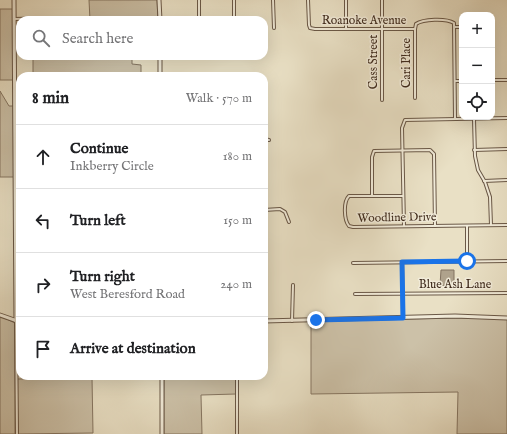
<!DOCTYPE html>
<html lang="en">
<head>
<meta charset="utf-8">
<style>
  body { margin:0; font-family:"IM FELL English",serif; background:#f2f2f2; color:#202124 }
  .controls { position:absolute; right:12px; top:12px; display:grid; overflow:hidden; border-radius:8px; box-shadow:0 4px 16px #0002 }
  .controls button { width:36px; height:36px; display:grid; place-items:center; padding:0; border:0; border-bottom:1px solid #e0e0e0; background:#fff; color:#202124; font:20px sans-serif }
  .stop { position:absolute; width:12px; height:12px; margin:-9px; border:3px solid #1a73e8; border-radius:50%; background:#fff }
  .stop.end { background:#1a73e8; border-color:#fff; box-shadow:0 1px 4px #0008 }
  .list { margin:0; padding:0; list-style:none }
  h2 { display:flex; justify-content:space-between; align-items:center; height:52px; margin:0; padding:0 16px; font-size:17px }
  h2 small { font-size:13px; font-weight:400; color:#757577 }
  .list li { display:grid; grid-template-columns:26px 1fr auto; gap:12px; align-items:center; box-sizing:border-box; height:64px; padding:0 16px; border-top:1px solid #e0e0e0 }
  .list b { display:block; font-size:15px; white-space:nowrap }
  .list p { margin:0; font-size:13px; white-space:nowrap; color:#757577 }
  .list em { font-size:13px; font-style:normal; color:#757577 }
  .icon { flex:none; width:22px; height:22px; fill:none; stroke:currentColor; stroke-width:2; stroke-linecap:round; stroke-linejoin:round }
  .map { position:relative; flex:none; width:507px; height:434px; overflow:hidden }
  .search { position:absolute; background:#fff; box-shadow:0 4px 16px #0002; left:16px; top:16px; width:252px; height:44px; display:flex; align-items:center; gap:10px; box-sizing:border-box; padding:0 14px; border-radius:12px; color:#757577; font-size:15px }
  .panel { position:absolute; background:#fff; box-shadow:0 4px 16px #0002; left:16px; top:72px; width:252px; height:308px; border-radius:12px }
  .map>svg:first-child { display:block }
</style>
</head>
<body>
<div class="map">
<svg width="507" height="434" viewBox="0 0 507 434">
  <rect width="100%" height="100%" fill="#e9e0c5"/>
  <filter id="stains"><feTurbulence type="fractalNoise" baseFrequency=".005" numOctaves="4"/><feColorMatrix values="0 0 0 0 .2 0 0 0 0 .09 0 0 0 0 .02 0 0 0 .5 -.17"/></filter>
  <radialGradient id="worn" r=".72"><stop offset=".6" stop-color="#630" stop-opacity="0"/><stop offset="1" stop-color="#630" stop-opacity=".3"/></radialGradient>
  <g fill="#ccc1a8" stroke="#867662">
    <path d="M89 0H157L158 20H90Z"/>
    <path d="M0 9H13L14 80H0Z"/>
    <path d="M33 56H132V64L141 65V76H33Z"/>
    <path d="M0 91 9 106H14V177H0Z"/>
    <path d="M0 316 15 323V434H0Z"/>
    <path d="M455 318 507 319V434H457L458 392 311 394V321Z"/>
    <path d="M164 376H236V394L201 395 202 434H164Z"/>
    <path d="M92 378 93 433 18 434 17 379Z"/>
  </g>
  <path fill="#afa28c" stroke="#827260" d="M441 270H454V286L440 285Z"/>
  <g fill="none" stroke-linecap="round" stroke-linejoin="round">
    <g stroke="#6a5847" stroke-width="4">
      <g id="minor">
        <path d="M199 0V20"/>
        <path d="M234 0V20"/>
        <path d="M273 0 274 28"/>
        <path d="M308 0 309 25 310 28 315 29H415L416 24C423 19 446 18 454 23L455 118"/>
        <path d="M382 0V100"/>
        <path d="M14 19 55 18"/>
        <path d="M455 27H462"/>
        <path d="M346 29V0"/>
        <path d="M415 29V98"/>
        <path d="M492 80H507"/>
        <path d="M455 81H462"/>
        <path d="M474 119 475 156 478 170 485 182 490 197 491 225"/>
        <path d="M264 139 269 140"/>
        <path d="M474 150 507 149"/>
        <path d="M484 181 507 180"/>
        <path d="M372 196V157L374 151 430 150 434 154 435 226"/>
        <path d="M403 196H349C343 202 344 220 349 226L353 227 507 225"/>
        <path d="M264 210 280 209 285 212 289 222"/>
        <path d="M404 226 402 128 405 120 507 118"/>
        <path d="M467 226V261"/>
        <path d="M402 262 403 317"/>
        <path d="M353 263 507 261"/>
        <path d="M355 294 507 293"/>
        <path d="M16 321 17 434"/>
        <path d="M292 321 293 285"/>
        <path d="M237 376V434"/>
      </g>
    </g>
    <g stroke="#6a5847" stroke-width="5">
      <g id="tertiary">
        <path d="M14 0 16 321"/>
        <path d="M159 0 160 20"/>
        <path d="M160 56V76"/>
        <path d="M0 315 20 322"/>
        <path d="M264 321 455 316 507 318"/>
        <path d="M162 434V376"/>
      </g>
    </g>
    <use href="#minor" stroke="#f1ebd9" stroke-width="2"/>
    <use href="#tertiary" stroke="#f1ebd9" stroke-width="3"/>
  </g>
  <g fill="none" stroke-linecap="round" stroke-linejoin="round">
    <path stroke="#1a73e8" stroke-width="5" d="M316 320 403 318 402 262 467 261"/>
  </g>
  <g text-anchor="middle" stroke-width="3" stroke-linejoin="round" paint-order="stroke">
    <g font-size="12" fill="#3f2b1d" stroke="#f1ebd9">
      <text x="364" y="24">Roanoke Avenue</text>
      <text transform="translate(373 62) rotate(-90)" y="4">Cass Street</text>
      <text transform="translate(406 63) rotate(-90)" y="4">Cari Place</text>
      <text transform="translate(397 217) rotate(-1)" y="4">Woodline Drive</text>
      <text x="455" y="288">Blue Ash Lane</text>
    </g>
  </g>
  <rect width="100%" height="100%" filter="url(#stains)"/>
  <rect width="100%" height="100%" fill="url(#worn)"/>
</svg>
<div class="controls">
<button>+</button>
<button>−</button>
<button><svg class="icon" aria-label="locate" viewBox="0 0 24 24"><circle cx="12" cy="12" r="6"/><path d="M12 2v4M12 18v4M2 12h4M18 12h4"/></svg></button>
</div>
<div class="stop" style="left:467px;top:261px"></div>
<div class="stop end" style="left:316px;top:320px"></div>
<div class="search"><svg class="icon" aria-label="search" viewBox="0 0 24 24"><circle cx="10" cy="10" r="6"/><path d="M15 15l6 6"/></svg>Search here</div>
<section class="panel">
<h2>8 min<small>Walk · 570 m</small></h2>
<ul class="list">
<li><svg class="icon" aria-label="ahead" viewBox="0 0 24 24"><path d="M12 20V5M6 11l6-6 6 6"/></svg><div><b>Continue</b><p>Inkberry Circle</p></div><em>180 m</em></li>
<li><svg class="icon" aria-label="left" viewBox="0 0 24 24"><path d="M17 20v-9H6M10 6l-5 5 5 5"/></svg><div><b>Turn left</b></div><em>150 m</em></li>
<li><svg class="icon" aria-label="right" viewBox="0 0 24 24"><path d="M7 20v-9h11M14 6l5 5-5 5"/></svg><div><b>Turn right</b><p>West Beresford Road</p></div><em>240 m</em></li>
<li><svg class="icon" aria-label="arrive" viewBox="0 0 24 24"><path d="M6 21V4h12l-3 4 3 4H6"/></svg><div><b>Arrive at destination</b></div></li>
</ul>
</section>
</div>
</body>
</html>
